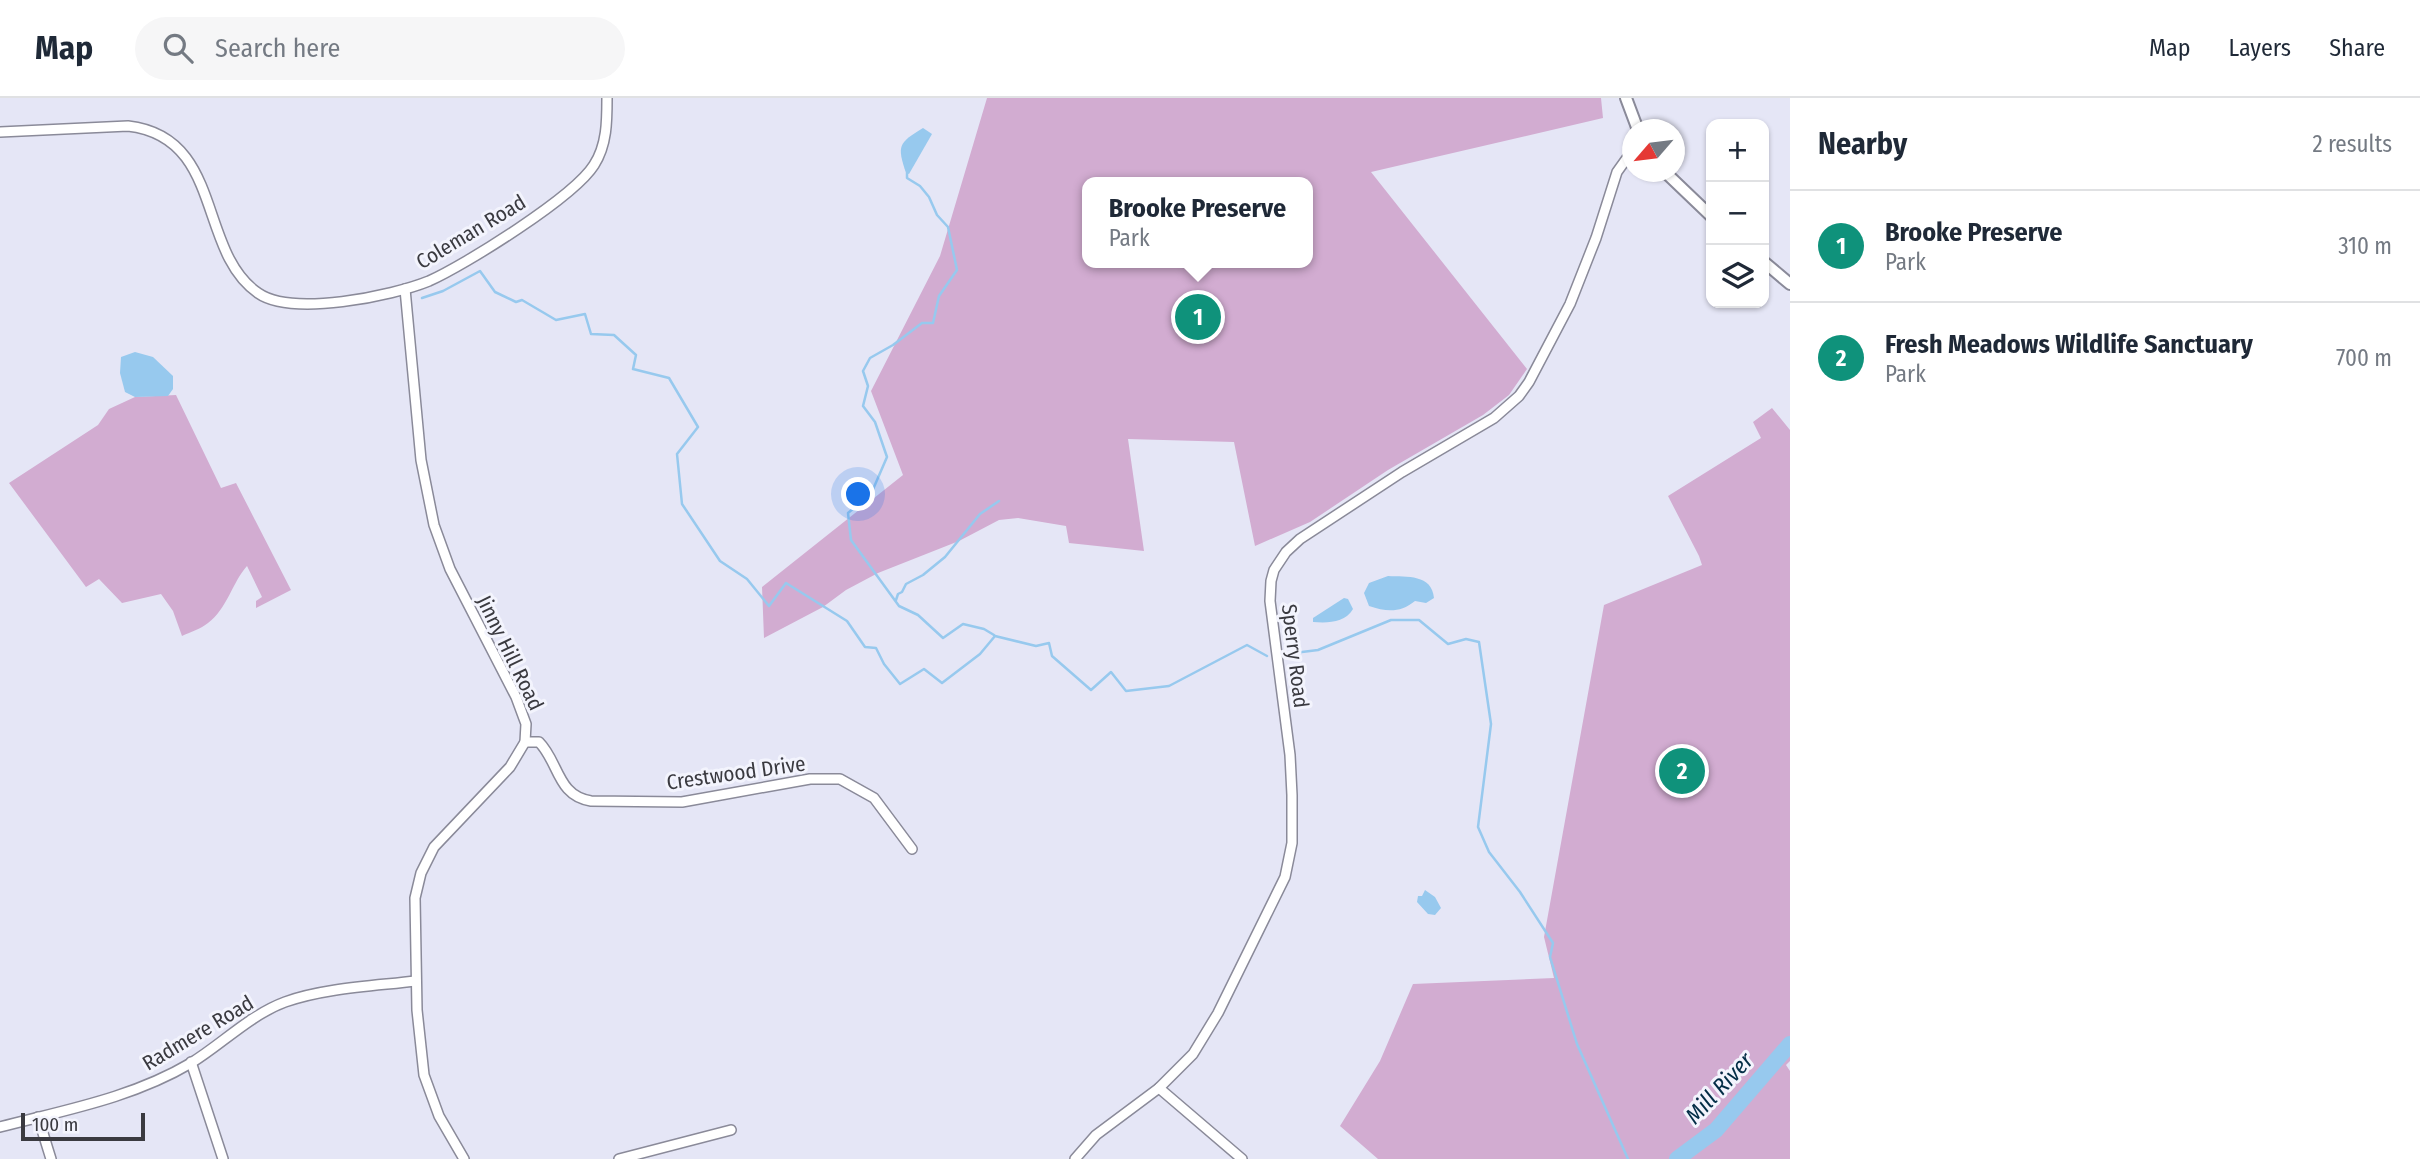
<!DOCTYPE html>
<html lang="en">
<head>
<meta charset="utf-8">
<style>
  body { margin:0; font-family:"Fira Sans Condensed",sans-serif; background:#f6f6f7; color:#1f2937 }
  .controls { position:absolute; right:21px; top:21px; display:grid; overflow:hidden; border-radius:14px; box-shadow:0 2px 5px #0004 }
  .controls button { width:63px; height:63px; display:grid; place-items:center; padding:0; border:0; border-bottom:2px solid #e0e1e3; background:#fff; color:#1f2937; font:35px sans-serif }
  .compass { position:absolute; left:1622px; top:21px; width:63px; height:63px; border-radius:50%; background:#fff; box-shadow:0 2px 5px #0004; rotate:242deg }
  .scale { position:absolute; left:21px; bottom:18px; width:124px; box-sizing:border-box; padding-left:7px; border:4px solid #3a3a40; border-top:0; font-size:19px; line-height:24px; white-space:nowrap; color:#3a3a40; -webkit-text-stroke:5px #f3f4fd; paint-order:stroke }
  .you { position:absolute; left:859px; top:397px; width:24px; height:24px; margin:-18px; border:5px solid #fff; border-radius:50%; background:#1a73e8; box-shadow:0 0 0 10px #1a73e833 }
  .badge { display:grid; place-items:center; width:46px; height:46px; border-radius:50%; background:#0f927b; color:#fff; font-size:23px; font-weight:700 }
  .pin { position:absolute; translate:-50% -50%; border:4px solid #fff; box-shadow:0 2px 7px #0006 }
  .popup { position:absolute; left:1082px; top:79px; width:231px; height:91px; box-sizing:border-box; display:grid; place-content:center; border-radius:14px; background:#fff; filter:drop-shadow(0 2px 5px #0005); font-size:23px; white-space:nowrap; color:#747a83 }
  .popup b { font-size:26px; color:#1f2937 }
  .popup::after { content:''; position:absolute; left:50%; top:100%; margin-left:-14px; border:14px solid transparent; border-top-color:#fff }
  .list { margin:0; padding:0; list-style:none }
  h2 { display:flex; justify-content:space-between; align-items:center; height:91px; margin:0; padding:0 28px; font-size:30px }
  h2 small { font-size:23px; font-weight:400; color:#747a83 }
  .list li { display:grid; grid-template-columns:46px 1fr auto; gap:21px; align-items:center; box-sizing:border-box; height:112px; padding:0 28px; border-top:2px solid #e0e1e3 }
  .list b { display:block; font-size:26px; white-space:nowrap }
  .list p { margin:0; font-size:23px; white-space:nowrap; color:#747a83 }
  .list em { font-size:23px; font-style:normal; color:#747a83 }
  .icon { flex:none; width:38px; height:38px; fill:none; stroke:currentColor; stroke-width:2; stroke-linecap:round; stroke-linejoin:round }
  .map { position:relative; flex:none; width:1790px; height:1061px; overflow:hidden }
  header { display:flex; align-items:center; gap:42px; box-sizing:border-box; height:98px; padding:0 35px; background:#fff; border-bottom:2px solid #e0e1e3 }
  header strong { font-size:33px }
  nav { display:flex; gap:38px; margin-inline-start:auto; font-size:24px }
  .search { width:490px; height:63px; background:#f6f6f7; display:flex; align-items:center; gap:18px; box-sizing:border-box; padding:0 24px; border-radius:38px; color:#747a83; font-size:26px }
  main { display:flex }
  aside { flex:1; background:#fff }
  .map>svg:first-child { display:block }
</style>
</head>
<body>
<header>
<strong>Map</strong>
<div class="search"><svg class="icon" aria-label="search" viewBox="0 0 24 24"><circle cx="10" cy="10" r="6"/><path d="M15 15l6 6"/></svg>Search here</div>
<nav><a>Map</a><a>Layers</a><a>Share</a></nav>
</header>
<main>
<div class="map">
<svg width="1790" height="1061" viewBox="0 0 1790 1061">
  <rect width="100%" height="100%" fill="#e5e6f6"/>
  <g fill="#d2acd1" fill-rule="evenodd">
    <path d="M987 0H1601L1603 20 1371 74 1527 271 1509 297 1483 317 1388 372 1310 424 1255 448 1234 344 1128 341 1144 453 1069 445 1066 428 1018 420 999 422 959 443 878 475 846 492 823 509 764 540 762 489 903 377 871 293 940 158ZM1308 84V165H1088V84Z"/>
    <path d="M176 297 221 390 236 385 291 492 256 510V503L262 499 247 468C232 485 227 511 208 525 201 531 190 534 182 538L173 513 161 496 122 505 99 481 86 489 9 385 98 327 109 311 135 299Z"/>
    <path d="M1772 310 1790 332V963L1786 967 1790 973V1061H1378L1340 1028 1380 963 1413 886 1554 880 1544 839 1604 507 1702 467 1699 458 1668 398 1761 340 1753 324Z"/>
  </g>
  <g fill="#97c9ee">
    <path d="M923 30 932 36 909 76 906 75C897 48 898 45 923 30Z"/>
    <path d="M135 254 153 259 173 278V291L168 298 135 299 125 294 120 275 121 259Z"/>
    <path d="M1388 478C1407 479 1432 476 1434 500L1426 505 1415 503C1400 515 1387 514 1369 508L1364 495 1369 485Z"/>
    <path d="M1344 500 1348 501 1353 511C1345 525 1328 525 1313 524V520Z"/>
    <path d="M1425 792 1435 799 1441 810 1435 817 1428 816 1417 804 1418 798H1422Z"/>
  </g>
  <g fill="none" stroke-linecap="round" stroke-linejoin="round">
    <g stroke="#97c9ee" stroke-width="2.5">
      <path d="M907 75V80L920 88 929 99 937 117 948 129 957 172 939 198 933 225H922L893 247 870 260 863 273 868 288 863 308 875 324 887 359 871 396 848 415 851 442 899 508 918 517 943 540 963 526 984 531 994 537"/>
      <path d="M422 200 443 193 480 173 495 194 516 204 522 202 556 222 585 216 591 236 614 237 636 257 633 271 669 280 698 329 677 356 682 406 720 463 747 481 769 508 786 485 847 523 865 549 876 550 884 566 900 586 924 571 942 585 980 556 995 538 1036 548 1049 545 1052 558 1091 592 1111 574 1126 593 1169 588 1247 547 1267 558"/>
      <path d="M896 502 898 496 902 494 906 486 923 477 945 459 980 416 999 403"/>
      <path d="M1286 556 1318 552 1391 522H1419L1448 546 1466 541 1479 544 1491 626 1478 729 1489 754 1520 794 1553 845 1550 859 1577 946 1628 1061"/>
    </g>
    <path stroke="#97c9ee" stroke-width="16" d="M1677 1061 1716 1032 1790 946"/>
    <g stroke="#8a8a99" stroke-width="12">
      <g id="minor">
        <path d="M0 34 128 28C224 39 197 153 258 195 292 219 392 198 429 183 465 167 574 99 594 67 607 47 607 23 607 0"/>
        <path d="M405 191 421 362 434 427 450 471 516 599 526 626 525 644 510 669 434 749 421 775 415 800 417 912 424 977 439 1018 464 1061"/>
        <path d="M525 644H539C559 664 557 698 591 703L682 704 810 681H840L874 700 912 751"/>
        <path d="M191 964 223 1061"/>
        <path d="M1159 990 1242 1061"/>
        <path d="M38 1019 51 1061"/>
        <path d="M0 1029C65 1012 132 1000 191 965 222 946 250 917 285 904 324 890 374 888 416 883"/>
        <path d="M619 1061 731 1032"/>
        <path d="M1075 1061 1096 1037 1159 990 1193 956 1218 915 1285 779 1292 745V697L1290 657 1270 503 1271 483 1274 472 1286 454 1300 441 1402 374 1494 320 1519 298 1529 284 1570 206 1596 140 1617 74 1632 53"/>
      </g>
    </g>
    <g stroke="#8a8a99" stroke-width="14">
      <g id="tertiary">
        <path d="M1626 0 1638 32"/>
        <path d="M1665 74 1711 118"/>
        <path d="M1764 164 1790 186"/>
      </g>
    </g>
    <use href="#minor" stroke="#fff" stroke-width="9"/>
    <use href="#tertiary" stroke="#fff" stroke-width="10"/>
  </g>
  <g text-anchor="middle" stroke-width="6" stroke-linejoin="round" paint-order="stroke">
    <g font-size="21" fill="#3a3a40" stroke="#f3f4fd">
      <text transform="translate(471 134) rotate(-31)" y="7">Coleman Road</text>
      <text transform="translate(510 555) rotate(64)" y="7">Jinny Hill Road</text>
      <text transform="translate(1295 558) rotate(83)" y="7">Sperry Road</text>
      <text transform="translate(736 675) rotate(-8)" y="7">Crestwood Drive</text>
      <text transform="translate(198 935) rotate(-31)" y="7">Radmere Road</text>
    </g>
    <g font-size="23" font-style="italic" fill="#032d46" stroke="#f3f4fd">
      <text transform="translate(1719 990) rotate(-47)" y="8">Mill River</text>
    </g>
  </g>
</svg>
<div class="controls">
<button>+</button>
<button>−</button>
<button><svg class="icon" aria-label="layers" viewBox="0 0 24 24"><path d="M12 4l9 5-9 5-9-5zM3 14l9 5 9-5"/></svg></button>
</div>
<svg class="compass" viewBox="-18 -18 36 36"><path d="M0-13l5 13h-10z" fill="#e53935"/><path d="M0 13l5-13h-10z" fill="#747a83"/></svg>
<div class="scale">100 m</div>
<div class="you"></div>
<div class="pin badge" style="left:1198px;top:219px">1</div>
<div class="popup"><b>Brooke Preserve</b>Park</div>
<div class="pin badge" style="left:1682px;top:673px">2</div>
</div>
<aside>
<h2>Nearby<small>2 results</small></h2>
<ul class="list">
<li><span class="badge">1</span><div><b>Brooke Preserve</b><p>Park</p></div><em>310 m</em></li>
<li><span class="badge">2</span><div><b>Fresh Meadows Wildlife Sanctuary</b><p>Park</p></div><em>700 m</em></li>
</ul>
</aside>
</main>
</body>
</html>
